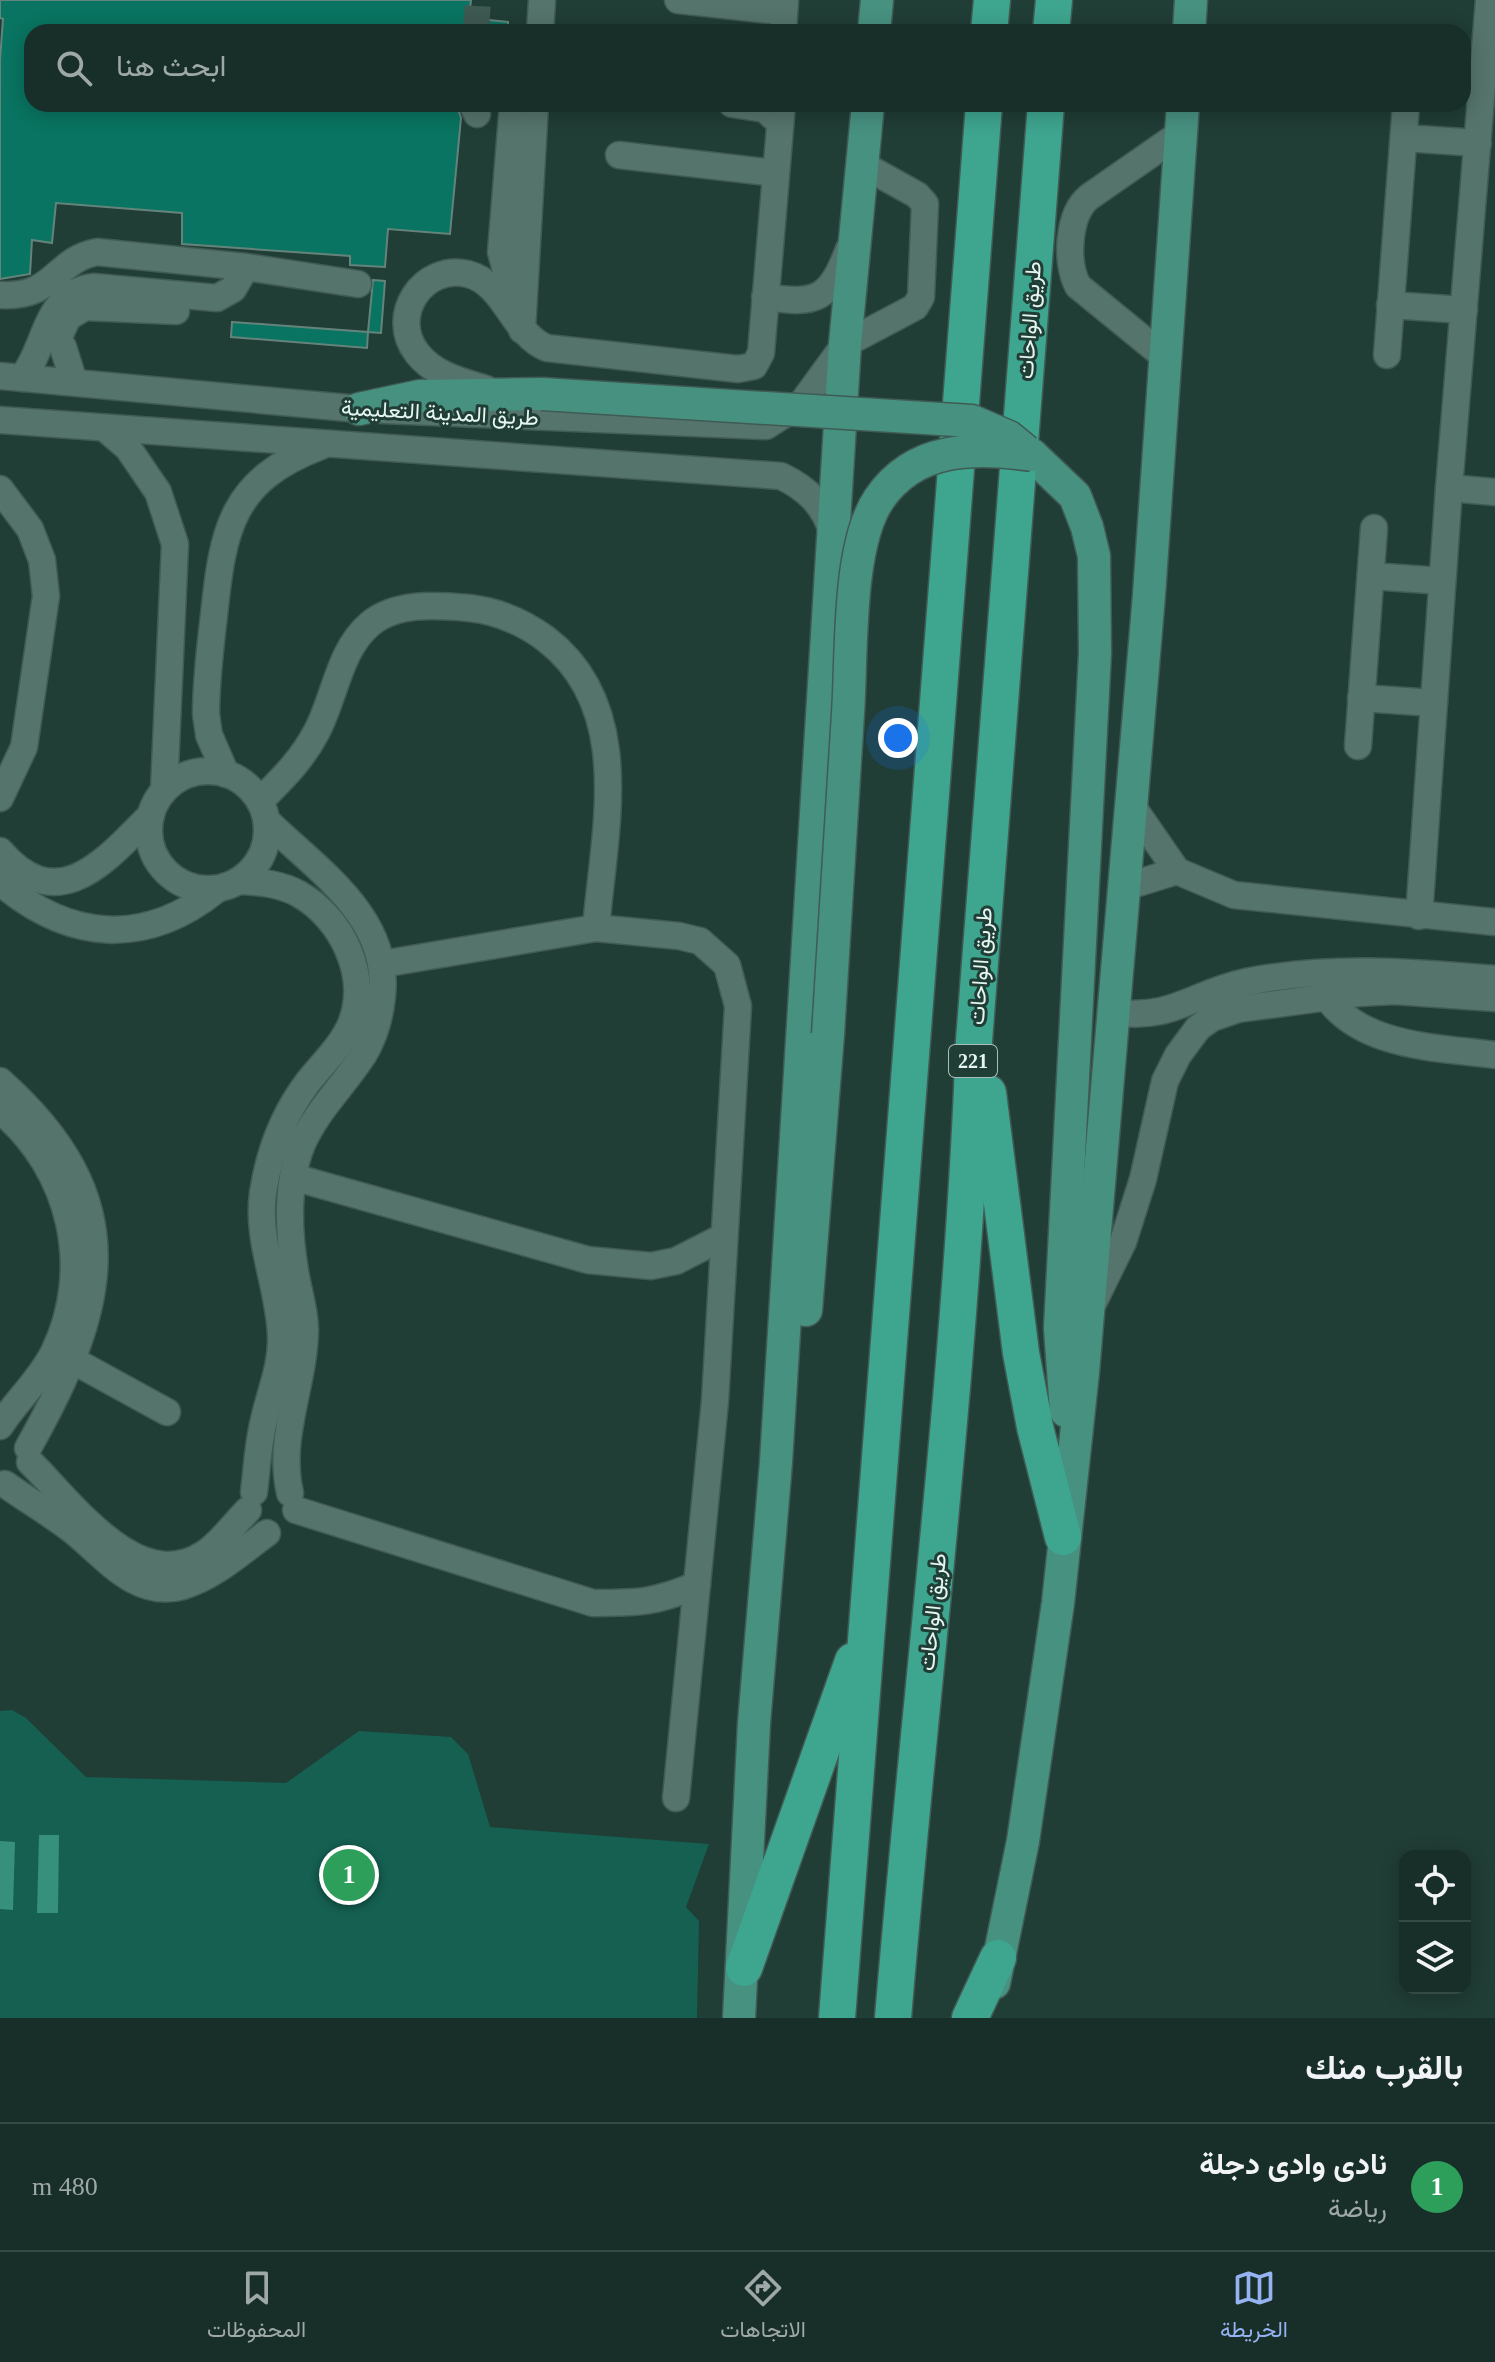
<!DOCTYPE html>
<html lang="ar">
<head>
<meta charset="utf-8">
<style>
  body { margin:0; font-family:"Times New Roman",Vazirmatn,serif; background:#253a34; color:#f1f3f6; direction:rtl }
  .controls { position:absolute; right:24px; bottom:24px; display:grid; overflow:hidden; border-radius:16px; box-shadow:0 4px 20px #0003 }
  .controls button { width:72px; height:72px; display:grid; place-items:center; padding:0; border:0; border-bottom:2px solid #364a45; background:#182e28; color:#f1f3f6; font:40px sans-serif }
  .you { position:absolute; left:898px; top:738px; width:28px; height:28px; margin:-20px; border:6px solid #fff; border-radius:50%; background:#1a73e8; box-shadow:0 0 0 12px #1a73e833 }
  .badge { display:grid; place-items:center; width:52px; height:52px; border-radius:50%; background:#95b2f1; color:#fff; font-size:26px; font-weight:700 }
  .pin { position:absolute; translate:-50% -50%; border:4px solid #fff; box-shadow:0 2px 8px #0006 }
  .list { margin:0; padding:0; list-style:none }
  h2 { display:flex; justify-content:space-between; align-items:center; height:104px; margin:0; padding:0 32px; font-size:34px }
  h2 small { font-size:26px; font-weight:400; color:#9fa8a8 }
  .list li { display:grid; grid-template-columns:52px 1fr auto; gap:24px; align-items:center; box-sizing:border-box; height:128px; padding:0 32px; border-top:2px solid #364a45 }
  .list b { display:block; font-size:30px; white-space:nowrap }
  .list p { margin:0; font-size:26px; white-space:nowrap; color:#9fa8a8 }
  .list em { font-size:26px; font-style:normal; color:#9fa8a8 }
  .icon { flex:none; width:44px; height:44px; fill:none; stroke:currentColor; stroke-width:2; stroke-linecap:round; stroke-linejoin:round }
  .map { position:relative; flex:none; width:1495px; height:2018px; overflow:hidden; direction:ltr }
  .search { position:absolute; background:#182e28; box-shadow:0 4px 20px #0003; left:24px; right:24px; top:24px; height:88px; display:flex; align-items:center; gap:20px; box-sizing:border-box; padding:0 28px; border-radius:24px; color:#9fa8a8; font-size:30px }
  .sheet { height:232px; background:#182e28 }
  nav { display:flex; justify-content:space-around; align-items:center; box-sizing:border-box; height:112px; border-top:2px solid #364a45; background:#182e28; font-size:22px; color:#9fa8a8 }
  nav a { display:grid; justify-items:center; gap:4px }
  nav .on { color:#95b2f1 }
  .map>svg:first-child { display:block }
</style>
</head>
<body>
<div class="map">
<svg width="1495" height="2018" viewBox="0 0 1495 2018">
  <rect width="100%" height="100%" fill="#203d36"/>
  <path fill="#156051" d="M12 1710 26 1718 86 1777 286 1783 359 1731 451 1737 468 1754 490 1827 709 1844 686 1907 699 1921 697 2018H0V1711Z"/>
  <g fill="#36907c">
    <path d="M39 1835H59L58 1913H37Z"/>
    <path d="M0 1841 15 1842 13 1910 0 1909Z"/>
  </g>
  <g fill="#097461" stroke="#64847b" stroke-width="2">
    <path d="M0 0H471L469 18 508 22V32H32V104H456L461 118 450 234 388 229 385 267 350 265V256L182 244V213L56 203 52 243 32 240 30 274 0 279V60L3 19 0 18Z"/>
    <path d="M373 280 385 281 381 333 368 332Z"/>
    <path d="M232 322 368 332 367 348 231 337Z"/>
  </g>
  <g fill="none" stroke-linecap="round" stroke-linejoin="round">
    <path stroke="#3e5952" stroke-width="26" stroke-dasharray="26 13" stroke-linecap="butt" d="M476 32 478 0"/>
    <g stroke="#405b54" stroke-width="29">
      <g id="minor">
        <path d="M678 0 769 10"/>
        <path d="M540 32 542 0"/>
        <path d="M783 32 785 0"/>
        <path d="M472 104 477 114"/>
        <path d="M513 104 501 252 505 267 523 297"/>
        <path d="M732 104 765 109 780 123"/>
        <path d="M1404 138 1478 143"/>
        <path d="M619 155 775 173"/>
        <path d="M0 295C56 298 54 260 97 252L246 267 358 284"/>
        <path d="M765 297C818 305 830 299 849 249"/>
        <path d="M1390 305 1464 310"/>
        <path d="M522 330 535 104"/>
        <path d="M61 332 68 317 85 307 176 311"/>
        <path d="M63 347 74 382"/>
        <path d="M1387 355 1406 104"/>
        <path d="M1165 357 1078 286C1065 262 1068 214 1089 197L1181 133"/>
        <path d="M0 376 359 409 766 426 802 403 845 344 915 307 921 297 925 204 917 195 863 165"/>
        <path d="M22 378C48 345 44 293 94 287L217 298 233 289 246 267"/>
        <path d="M486 389C460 381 434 375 417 353 388 316 423 263 468 274 506 284 512 334 547 348L738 369 754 366 761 353 782 104"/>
        <path d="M0 420 781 476C808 489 824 505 833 534"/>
        <path d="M107 430 128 448 158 492 175 544 164 790"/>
        <path d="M1449 488 1495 492"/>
        <path d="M0 489 30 529 42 560 46 596 24 747 0 798"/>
        <path d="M1371 576 1442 581"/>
        <path d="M1361 698 1434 703"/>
        <path d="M1358 746 1374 528"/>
        <circle cx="208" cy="830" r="59"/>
        <path d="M226 774 209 735 206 714C206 681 210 648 214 615 223 529 231 480 321 446"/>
        <path d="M260 801C282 779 302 760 317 731 335 697 339 650 370 624 396 602 436 605 469 608 497 611 523 622 546 639 636 708 604 831 596 928"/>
        <path d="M1130 803 1177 871 1234 895 1495 922"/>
        <path d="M267 821C317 870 391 917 382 996 380 1016 374 1037 364 1054 344 1085 317 1110 302 1144 286 1184 288 1229 295 1271 298 1291 305 1310 305 1330 304 1386 277 1437 290 1493"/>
        <path d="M0 851C58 919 106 860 151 815"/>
        <path d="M240 881C261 882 281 884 299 894 342 918 370 976 351 1024 341 1047 323 1063 308 1082 283 1115 269 1153 263 1193 256 1241 280 1289 281 1337 282 1366 270 1392 264 1420 258 1444 257 1468 254 1492"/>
        <path d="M0 882C69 941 145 947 216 890"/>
        <path d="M1125 887 1177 871"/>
        <path d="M1419 916 1449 488 1489 0"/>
        <path d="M382 964 596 928 679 936 700 941 727 965 738 1006 715 1401 676 1798"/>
        <path d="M1322 990C1356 1048 1436 1047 1495 1055"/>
        <path d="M1112 1012C1173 1021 1193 993 1246 982 1330 965 1411 972 1495 979"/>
        <path d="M0 1081C135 1201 108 1306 28 1448"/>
        <path d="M0 1110C72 1170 94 1269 54 1352 41 1379 16 1401 0 1426"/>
        <path d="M293 1177 588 1260 651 1266 676 1261 723 1237"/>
        <path d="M1093 1303 1123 1242 1143 1179 1165 1081 1178 1055 1198 1028 1212 1018 1238 1009 1359 993 1394 991 1495 998"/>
        <path d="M74 1361 167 1412"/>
        <path d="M30 1462C72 1503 138 1597 204 1554 220 1544 234 1524 248 1510"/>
        <path d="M5 1484C27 1500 50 1513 72 1530 104 1555 136 1600 183 1586 215 1576 241 1552 267 1533"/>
        <path d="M296 1510 593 1603C638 1603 654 1603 697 1585"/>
      </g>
    </g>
    <g stroke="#405b54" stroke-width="35">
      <g id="major">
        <path d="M874 32 877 0"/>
        <path d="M1189 32 1191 0"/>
        <path d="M359 409 420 396 542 394"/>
        <path d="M1032 455 1075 496 1087 527 1094 556 1095 653 1060 1328 1066 1411"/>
        <path d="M806 1310 828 1034"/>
        <path d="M994 1983 1023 1841 1058 1603 1083 1372 1149 595 1183 104"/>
        <path d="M739 2018 754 1723 776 1462 845 344 868 104"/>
      </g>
    </g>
    <g stroke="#405b54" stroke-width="39">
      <g id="highway">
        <path d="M989 32 992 0"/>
        <path d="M1051 32 1054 0"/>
        <path d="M988 1093 1021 1353 1035 1427 1063 1537"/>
        <path d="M744 1968 853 1661"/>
        <path d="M837 2018 984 104"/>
        <path d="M893 2018C920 1692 962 1368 974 1041L1046 104"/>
        <path d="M970 2018 998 1958"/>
      </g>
    </g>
    <use href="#minor" stroke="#55746b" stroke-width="26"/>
    <use href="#major" stroke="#479181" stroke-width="32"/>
    <use href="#highway" stroke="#3ea58f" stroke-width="36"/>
    <g stroke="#405b54" stroke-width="35" stroke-linecap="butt">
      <g id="major-bridge">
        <path d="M542 394 972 421 1009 437 1026 451"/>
        <path d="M828 1034C835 927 842 820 848 713 852 656 847 546 879 499 915 446 975 447 1032 455"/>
      </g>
    </g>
    <use href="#major-bridge" stroke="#479181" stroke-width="32"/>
  </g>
  <g text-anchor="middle" stroke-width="6" stroke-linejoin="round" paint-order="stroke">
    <rect fill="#203d36" stroke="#aabeb9" stroke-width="2" x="949" y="1045" width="48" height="32" rx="6"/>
    <g font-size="20" font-weight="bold" fill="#e5f6f1">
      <text x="973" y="1068">221</text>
    </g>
    <g font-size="22" fill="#e5f6f1" stroke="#203d36">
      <text transform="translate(1029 320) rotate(-86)" y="8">طريق الواحات</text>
      <text transform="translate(440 412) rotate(3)" y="8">طريق المدينة التعليمية</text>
      <text transform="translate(980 966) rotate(-86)" y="8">طريق الواحات</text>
      <text transform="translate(932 1612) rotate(-84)" y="8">طريق الواحات</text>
    </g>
  </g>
</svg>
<div class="controls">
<button><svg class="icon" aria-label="locate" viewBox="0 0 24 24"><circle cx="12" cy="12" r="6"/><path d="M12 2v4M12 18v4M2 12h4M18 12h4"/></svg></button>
<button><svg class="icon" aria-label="layers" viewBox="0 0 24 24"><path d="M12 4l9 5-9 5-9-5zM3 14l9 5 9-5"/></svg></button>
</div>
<div class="you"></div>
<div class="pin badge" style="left:349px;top:1875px;background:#2e9e5b">1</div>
<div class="search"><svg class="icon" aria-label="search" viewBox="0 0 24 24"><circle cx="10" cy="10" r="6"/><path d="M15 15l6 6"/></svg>ابحث هنا</div>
</div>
<section class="sheet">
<h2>بالقرب منك<small></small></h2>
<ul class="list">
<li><span class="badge" style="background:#2e9e5b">1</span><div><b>نادى وادى دجلة</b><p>رياضة</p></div><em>480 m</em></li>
</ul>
</section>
<nav>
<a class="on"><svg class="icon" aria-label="map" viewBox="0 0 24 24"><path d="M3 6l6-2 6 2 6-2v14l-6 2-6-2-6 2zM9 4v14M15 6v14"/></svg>الخريطة</a>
<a><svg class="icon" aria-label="directions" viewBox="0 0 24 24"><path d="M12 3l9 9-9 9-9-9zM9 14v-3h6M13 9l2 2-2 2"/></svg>الاتجاهات</a>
<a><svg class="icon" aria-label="saved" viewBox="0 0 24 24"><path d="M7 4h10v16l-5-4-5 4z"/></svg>المحفوظات</a>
</nav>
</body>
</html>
